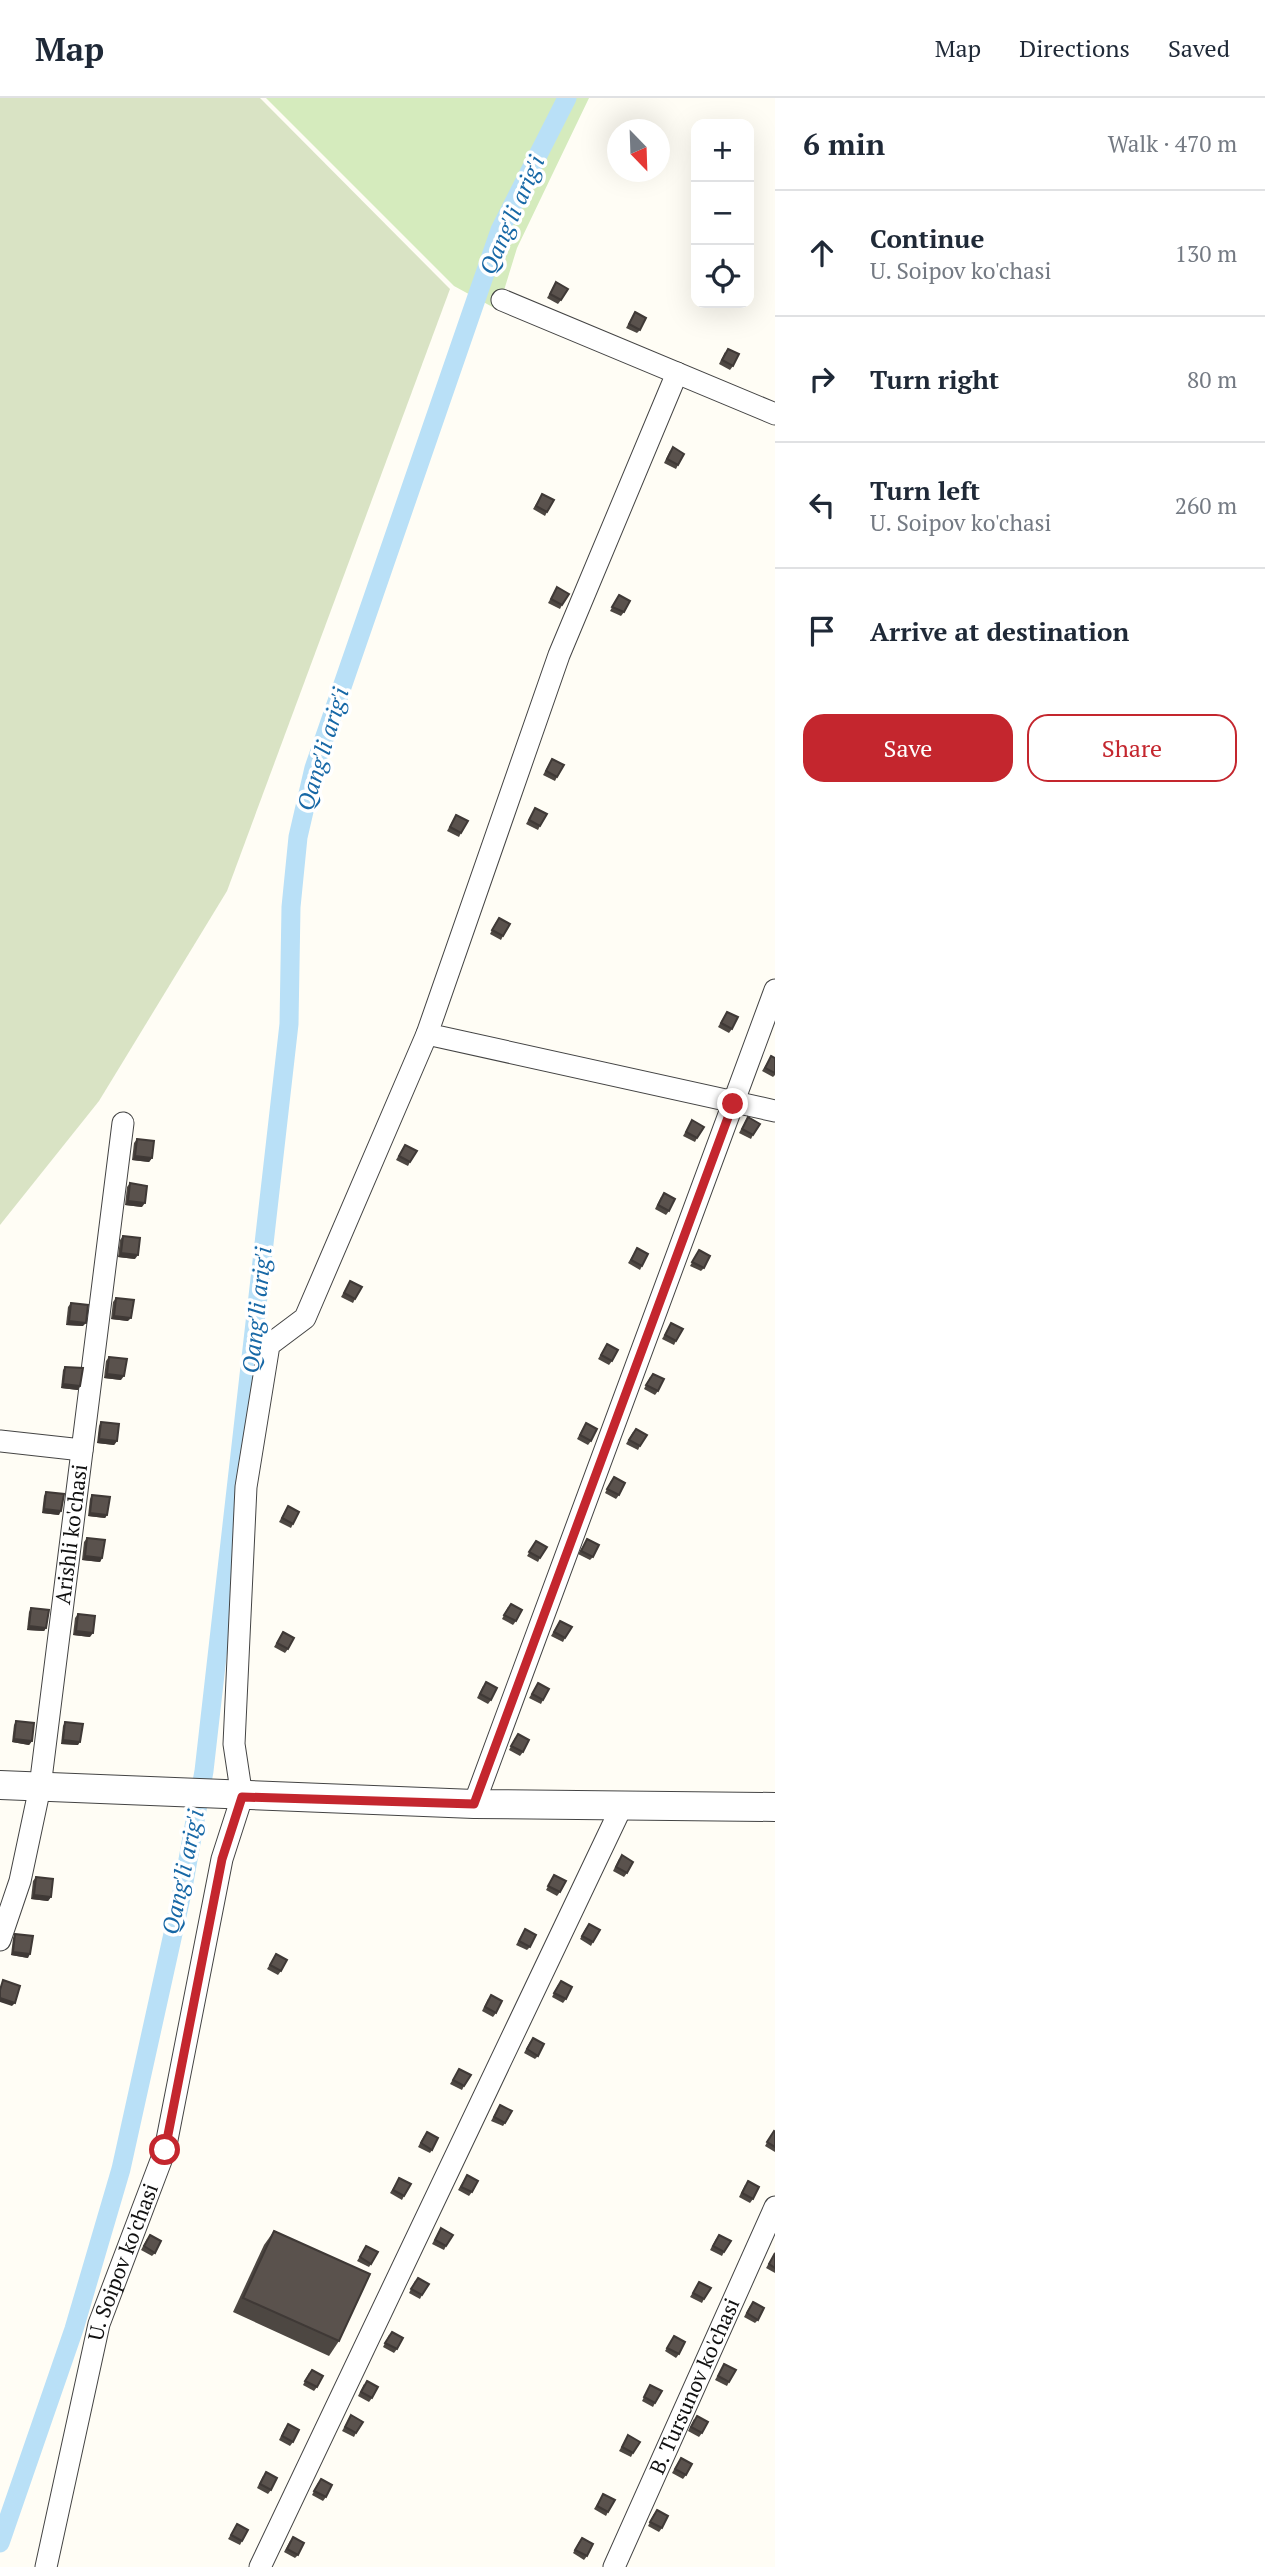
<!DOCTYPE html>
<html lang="en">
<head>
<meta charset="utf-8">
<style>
  body { margin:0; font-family:"PT Serif",serif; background:#f6f6f7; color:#1f2937 }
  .controls { position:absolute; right:21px; top:21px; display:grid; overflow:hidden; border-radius:14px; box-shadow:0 7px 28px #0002 }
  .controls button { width:63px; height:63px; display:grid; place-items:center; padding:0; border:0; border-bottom:2px solid #e0e1e3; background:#fff; color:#1f2937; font:35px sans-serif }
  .compass { position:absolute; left:607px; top:21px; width:63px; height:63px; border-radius:50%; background:#fff; box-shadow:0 7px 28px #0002; rotate:157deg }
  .stop { position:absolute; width:21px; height:21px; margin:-16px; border:5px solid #c4262e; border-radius:50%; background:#fff }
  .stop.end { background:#c4262e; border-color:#fff; box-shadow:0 2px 7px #0008 }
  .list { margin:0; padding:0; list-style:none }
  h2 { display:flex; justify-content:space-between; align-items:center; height:91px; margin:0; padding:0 28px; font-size:30px }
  h2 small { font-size:23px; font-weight:400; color:#747a83 }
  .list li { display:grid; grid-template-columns:46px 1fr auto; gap:21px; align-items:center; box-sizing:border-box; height:126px; padding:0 28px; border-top:2px solid #e0e1e3 }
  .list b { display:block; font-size:26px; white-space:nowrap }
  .list p { margin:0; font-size:23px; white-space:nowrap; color:#747a83 }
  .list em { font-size:23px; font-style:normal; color:#747a83 }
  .actions { display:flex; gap:14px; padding:21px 28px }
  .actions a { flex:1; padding:16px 0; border:2px solid #c4262e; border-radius:21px; text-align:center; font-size:24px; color:#c4262e }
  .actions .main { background:#c4262e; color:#fff }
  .icon { flex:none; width:38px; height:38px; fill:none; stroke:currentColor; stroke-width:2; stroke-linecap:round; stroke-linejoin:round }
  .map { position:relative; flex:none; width:775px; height:2469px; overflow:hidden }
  header { display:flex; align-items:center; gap:42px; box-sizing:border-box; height:98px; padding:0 35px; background:#fff; border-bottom:2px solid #e0e1e3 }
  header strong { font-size:33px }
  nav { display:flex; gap:38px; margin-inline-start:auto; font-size:24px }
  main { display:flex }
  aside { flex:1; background:#fff }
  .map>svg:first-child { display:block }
</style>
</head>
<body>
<header>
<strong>Map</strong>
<nav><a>Map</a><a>Directions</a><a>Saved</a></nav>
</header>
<main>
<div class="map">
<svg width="775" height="2469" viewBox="0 0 775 2469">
  <rect width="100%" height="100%" fill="#fffdf5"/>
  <path fill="#d5ebbd" d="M266 0H589L517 150 498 212 454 188Z"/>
  <path fill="#d9e3c4" d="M0 0H260L450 191 227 793 99 1003 0 1127Z"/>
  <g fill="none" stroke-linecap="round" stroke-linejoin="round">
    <path stroke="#b9e0f7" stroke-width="19" d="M0 2445 74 2231 121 2071 182 1795 204 1673 289 926 291 809 298 739 314 670 500 132 567 0"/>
    <g stroke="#444" stroke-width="23">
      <g id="minor">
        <path d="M502 202 775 316"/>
        <path d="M677 275 559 557 427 936 775 1013"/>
        <path d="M0 1343 82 1352"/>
        <path d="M474 1706 775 892"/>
        <path id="s1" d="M0 1842 20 1783 40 1689 123 1025"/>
        <path id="s2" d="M46 2469 99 2226 165 2052 222 1761 242 1699 234 1646 246 1389 269 1247 305 1220 427 936"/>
        <path d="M260 2469 621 1710"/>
        <path id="s3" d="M614 2469 775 2109"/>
      </g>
    </g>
    <g stroke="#444" stroke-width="30">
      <path id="tertiary" d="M0 1687 474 1706 775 1709"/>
    </g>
    <use href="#minor" stroke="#fff" stroke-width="21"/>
    <use href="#tertiary" stroke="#fff" stroke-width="28"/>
  </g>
  <g fill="#4d4742">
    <path d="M554 188 561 202 558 206 547 200Z"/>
    <path d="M635 214 640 232 637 235 626 230Z"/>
    <path d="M725 254 733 268 730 272 719 266Z"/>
    <path d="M670 353 678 367 676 371 664 365Z"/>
    <path d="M542 396 547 414 545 418 533 411Z"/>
    <path d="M555 493 562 507 560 511 548 505Z"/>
    <path d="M619 497 624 514 621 518 610 513Z"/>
    <path d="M552 661 557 679 555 683 543 677Z"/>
    <path d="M533 714 540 728 538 732 526 726Z"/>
    <path d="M456 717 461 735 459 739 447 733Z"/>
    <path d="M496 824 503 838 501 842 490 836Z"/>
    <path d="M725 917 732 931 729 935 718 929Z"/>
    <path d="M775 960V977L773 979 762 973 769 962Z"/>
    <path d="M748 1019 753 1037 751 1041 739 1035Z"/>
    <path d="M690 1026 697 1040 695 1044 683 1038Z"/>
    <path d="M137 1041 152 1060 149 1064 132 1062 134 1045Z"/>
    <path d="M403 1050 410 1064 408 1068 396 1062Z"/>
    <path d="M130 1085 142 1109 125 1107 127 1089Z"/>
    <path d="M661 1099 669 1113 666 1117 655 1111Z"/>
    <path d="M123 1138 135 1161 118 1159 120 1142Z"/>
    <path d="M699 1152 704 1170 701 1173 690 1168Z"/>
    <path d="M635 1154 642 1168 640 1172 628 1165Z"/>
    <path d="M348 1187 355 1201 353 1205 341 1199Z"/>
    <path d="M116 1200 128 1223 111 1221 113 1204Z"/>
    <path d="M71 1205 83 1228 66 1227 68 1209Z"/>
    <path d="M669 1229 676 1243 674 1247 662 1241Z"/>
    <path d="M607 1246 612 1263 609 1267 598 1261Z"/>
    <path d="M109 1259 121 1282 104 1280 106 1263Z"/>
    <path d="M65 1269 80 1288 78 1292 61 1290 63 1272Z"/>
    <path d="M650 1279 658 1293 655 1297 644 1291Z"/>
    <path d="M101 1324 117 1343 114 1347 97 1345 99 1328Z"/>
    <path d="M586 1325 591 1343 588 1347 577 1341Z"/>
    <path d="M633 1334 640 1348 638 1352 626 1346Z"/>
    <path d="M611 1383 619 1397 616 1401 605 1395Z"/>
    <path d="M46 1394 59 1417 42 1415 44 1398Z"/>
    <path d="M92 1397 107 1417 105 1420 88 1418 90 1401Z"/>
    <path d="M288 1408 293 1426 291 1430 279 1424Z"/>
    <path d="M87 1440 102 1460 100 1464 82 1462 84 1444Z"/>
    <path d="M536 1443 540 1460 538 1464 527 1458Z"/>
    <path d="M585 1445 593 1459 590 1462 578 1456Z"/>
    <path d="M508 1509 516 1523 513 1527 502 1521Z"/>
    <path d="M31 1510 46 1530 44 1533 27 1532 29 1514Z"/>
    <path d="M78 1516 90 1539 73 1537 75 1520Z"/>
    <path d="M558 1526 565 1540 563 1544 551 1538Z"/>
    <path d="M283 1534 288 1551 285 1555 274 1549Z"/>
    <path d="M483 1588 491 1602 488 1606 477 1600Z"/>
    <path d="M536 1589 543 1602 541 1606 529 1600Z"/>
    <path d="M16 1623 32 1643 29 1647 12 1644 14 1627Z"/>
    <path d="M65 1624 78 1647 61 1646 63 1628Z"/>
    <path d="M515 1640 523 1654 520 1658 509 1652Z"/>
    <path d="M619 1761 627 1775 624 1779 613 1773Z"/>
    <path d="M554 1777 560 1794 557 1798 546 1792Z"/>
    <path d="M36 1779 51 1799 48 1803 31 1801 33 1783Z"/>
    <path d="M586 1830 593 1844 591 1848 580 1841Z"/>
    <path d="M525 1831 530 1849 527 1852 516 1847Z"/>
    <path d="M15 1836 28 1860 11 1857 13 1840Z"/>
    <path d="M274 1860 281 1873 278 1877 267 1871Z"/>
    <path d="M558 1887 566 1901 563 1905 552 1899Z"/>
    <path d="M488 1901 496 1915 493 1919 482 1913Z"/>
    <path d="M530 1944 538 1958 535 1961 524 1955Z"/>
    <path d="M457 1975 464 1988 462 1992 450 1986Z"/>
    <path d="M500 2007 505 2025 503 2028 491 2023Z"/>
    <path d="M775 2034V2054L765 2048 771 2037Z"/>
    <path d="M424 2038 432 2052 430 2055 418 2049Z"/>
    <path d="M467 2077 472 2094 469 2098 458 2092Z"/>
    <path d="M397 2084 404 2098 402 2102 390 2095Z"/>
    <path d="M745 2087 753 2101 750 2105 739 2099Z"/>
    <path d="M441 2130 446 2148 444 2152 432 2146Z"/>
    <path d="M274 2133 339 2243 329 2258 233 2214 264 2147Z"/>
    <path d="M147 2141 155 2155 152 2158 141 2152Z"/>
    <path d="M716 2141 724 2154 722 2158 710 2152Z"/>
    <path d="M364 2152 371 2166 369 2169 357 2163Z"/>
    <path d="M775 2155V2175L766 2170Z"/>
    <path d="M415 2183 422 2197 420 2201 409 2195Z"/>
    <path d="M697 2188 704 2201 702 2205 690 2199Z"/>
    <path d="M750 2208 758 2222 755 2225 744 2219Z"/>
    <path d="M389 2237 397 2251 394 2255 383 2249Z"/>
    <path d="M674 2238 679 2256 676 2260 665 2253Z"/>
    <path d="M722 2270 729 2284 727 2288 715 2282Z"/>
    <path d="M309 2275 317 2289 314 2293 303 2287Z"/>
    <path d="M364 2286 372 2300 369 2304 358 2298Z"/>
    <path d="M650 2287 655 2305 653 2309 642 2303Z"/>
    <path d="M349 2321 356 2335 354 2339 342 2333Z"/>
    <path d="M694 2321 702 2335 699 2339 688 2333Z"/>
    <path d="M285 2330 293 2344 290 2348 279 2342Z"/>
    <path d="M626 2341 633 2355 631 2359 619 2353Z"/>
    <path d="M679 2363 686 2377 683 2381 672 2375Z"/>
    <path d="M263 2378 271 2392 268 2396 257 2390Z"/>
    <path d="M318 2385 326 2399 323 2403 312 2397Z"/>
    <path d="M601 2400 608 2414 606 2418 594 2411Z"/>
    <path d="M654 2416 662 2430 659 2434 648 2428Z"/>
    <path d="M235 2430 242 2443 240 2447 228 2441Z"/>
    <path d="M290 2443 298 2457 295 2460 284 2454Z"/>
    <path d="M579 2444 587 2458 584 2462 573 2455Z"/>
  </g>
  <g fill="#3f3936">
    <path d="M135 1058 152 1060 149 1064 132 1062Z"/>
    <path d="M128 1103 145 1105 142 1109 125 1107Z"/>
    <path d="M121 1155 138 1157 135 1161 118 1159Z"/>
    <path d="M114 1218 131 1220 128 1223 111 1221Z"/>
    <path d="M69 1223 86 1225 83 1228 66 1227Z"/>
    <path d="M107 1276 124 1278 121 1282 104 1280Z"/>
    <path d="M63 1286 80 1288 78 1292 61 1290Z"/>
    <path d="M99 1341 117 1343 114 1347 97 1345Z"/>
    <path d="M44 1411 61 1413 59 1417 42 1415Z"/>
    <path d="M90 1415 107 1417 105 1420 88 1418Z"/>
    <path d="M85 1458 102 1460 100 1464 82 1462Z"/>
    <path d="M29 1528 46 1530 44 1533 27 1532Z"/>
    <path d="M76 1533 93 1535 90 1539 73 1537Z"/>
    <path d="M14 1641 32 1643 29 1647 12 1644Z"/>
    <path d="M63 1642 80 1644 78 1647 61 1646Z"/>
    <path d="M34 1797 51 1799 48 1803 31 1801Z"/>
    <path d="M13 1854 30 1856 28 1860 11 1857Z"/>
    <path d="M0 1900 15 1905 12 1908 0 1904Z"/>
  </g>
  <g fill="#5a524d" stroke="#3f3936" stroke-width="2">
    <path d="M556 184 568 191 561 202 550 196Z"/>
    <path d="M635 214 646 220 640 232 629 226Z"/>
    <path d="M728 251 739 256 733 268 722 262Z"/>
    <path d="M673 349 684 356 678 367 667 361Z"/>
    <path d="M542 396 554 402 547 414 536 408Z"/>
    <path d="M557 489 569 496 562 507 551 501Z"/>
    <path d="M619 497 630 503 624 514 612 509Z"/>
    <path d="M552 661 564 667 557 679 546 673Z"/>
    <path d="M535 710 547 716 540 728 529 722Z"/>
    <path d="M456 717 468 723 461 735 450 729Z"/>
    <path d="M499 820 510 826 503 838 492 832Z"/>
    <path d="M727 914 738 919 732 931 721 925Z"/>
    <path d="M771 958 775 960V975L765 970Z"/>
    <path d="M748 1019 760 1026 753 1037 742 1031Z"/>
    <path d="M692 1022 704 1029 697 1040 686 1034Z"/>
    <path d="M137 1041 154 1043 152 1060 135 1058Z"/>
    <path d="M405 1047 417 1053 410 1064 399 1058Z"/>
    <path d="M130 1085 147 1088 145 1105 128 1103Z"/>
    <path d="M664 1095 675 1101 669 1113 658 1107Z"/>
    <path d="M123 1138 140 1140 138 1157 121 1155Z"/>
    <path d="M637 1150 648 1156 642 1168 631 1162Z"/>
    <path d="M699 1152 710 1158 704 1170 692 1164Z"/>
    <path d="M350 1183 362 1189 355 1201 344 1195Z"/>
    <path d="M116 1200 134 1202 131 1220 114 1218Z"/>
    <path d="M71 1205 88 1207 86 1225 69 1223Z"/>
    <path d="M671 1225 683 1231 676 1243 665 1237Z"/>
    <path d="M607 1246 618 1252 612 1263 601 1257Z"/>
    <path d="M109 1259 127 1261 124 1278 107 1276Z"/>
    <path d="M65 1269 83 1270 80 1288 63 1286Z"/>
    <path d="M653 1276 664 1281 658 1293 646 1287Z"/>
    <path d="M101 1324 119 1326 117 1343 99 1341Z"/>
    <path d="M586 1325 597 1331 591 1343 580 1337Z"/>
    <path d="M636 1331 647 1337 640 1348 629 1342Z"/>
    <path d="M614 1379 625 1385 619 1397 607 1391Z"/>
    <path d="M46 1394 64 1396 61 1413 44 1411Z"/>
    <path d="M92 1397 110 1399 107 1417 90 1415Z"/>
    <path d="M288 1408 299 1414 293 1426 282 1420Z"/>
    <path d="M87 1440 105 1442 102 1460 85 1458Z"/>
    <path d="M587 1441 599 1447 593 1459 581 1453Z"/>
    <path d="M536 1443 547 1449 540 1460 529 1454Z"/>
    <path d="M511 1506 522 1512 516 1523 504 1517Z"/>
    <path d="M31 1510 49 1512 46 1530 29 1528Z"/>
    <path d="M78 1516 95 1518 93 1535 76 1533Z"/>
    <path d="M560 1523 572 1529 565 1540 554 1534Z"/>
    <path d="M283 1534 294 1540 288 1551 277 1545Z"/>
    <path d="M486 1584 497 1590 491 1602 480 1596Z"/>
    <path d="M538 1585 549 1591 543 1602 532 1596Z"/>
    <path d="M16 1623 34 1625 32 1643 14 1641Z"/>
    <path d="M65 1624 83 1626 80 1644 63 1642Z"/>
    <path d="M518 1636 529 1642 523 1654 511 1648Z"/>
    <path d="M622 1757 633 1764 627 1775 616 1769Z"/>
    <path d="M554 1777 566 1783 560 1794 548 1788Z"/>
    <path d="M36 1779 53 1781 51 1799 34 1797Z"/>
    <path d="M589 1826 600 1832 593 1844 582 1838Z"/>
    <path d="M525 1831 536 1837 530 1849 519 1843Z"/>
    <path d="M15 1836 33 1838 30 1856 13 1854Z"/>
    <path d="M276 1856 287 1862 281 1873 270 1867Z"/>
    <path d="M3 1882 20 1888 15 1905 0 1900V1892Z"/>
    <path d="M561 1883 572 1889 566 1901 554 1895Z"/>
    <path d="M491 1897 502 1903 496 1915 485 1909Z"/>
    <path d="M533 1940 544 1946 538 1958 527 1951Z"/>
    <path d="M459 1971 471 1977 464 1988 453 1982Z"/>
    <path d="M500 2007 512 2013 505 2025 494 2019Z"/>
    <path d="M774 2033 775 2034V2049L767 2044Z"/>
    <path d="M427 2034 438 2040 432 2052 421 2045Z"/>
    <path d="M467 2077 478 2083 472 2094 461 2089Z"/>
    <path d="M399 2080 411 2086 404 2098 393 2092Z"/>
    <path d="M748 2083 759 2089 753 2101 742 2095Z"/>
    <path d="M441 2130 453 2137 446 2148 435 2142Z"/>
    <path d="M274 2133 370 2176 339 2243 243 2200Z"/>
    <path d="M150 2137 161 2143 155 2155 144 2148Z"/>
    <path d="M719 2137 731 2143 724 2154 713 2148Z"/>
    <path d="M366 2148 378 2154 371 2166 360 2159Z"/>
    <path d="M775 2155V2170L769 2166Z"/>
    <path d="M418 2180 429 2186 422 2197 411 2191Z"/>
    <path d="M699 2184 711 2190 704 2201 693 2195Z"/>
    <path d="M753 2204 764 2210 758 2222 747 2215Z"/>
    <path d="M392 2234 403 2240 397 2251 385 2245Z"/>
    <path d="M674 2238 685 2244 679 2256 667 2250Z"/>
    <path d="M724 2266 736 2272 729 2284 718 2278Z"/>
    <path d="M312 2272 323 2278 317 2289 305 2283Z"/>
    <path d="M367 2283 378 2289 372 2300 361 2294Z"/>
    <path d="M650 2287 662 2293 655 2305 644 2299Z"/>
    <path d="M351 2317 363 2324 356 2335 345 2329Z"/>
    <path d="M697 2318 708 2324 702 2335 691 2329Z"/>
    <path d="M288 2326 299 2332 293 2344 282 2338Z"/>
    <path d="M628 2337 640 2344 633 2355 622 2349Z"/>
    <path d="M681 2360 692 2366 686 2377 675 2371Z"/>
    <path d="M266 2374 277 2380 271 2392 260 2386Z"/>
    <path d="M321 2381 332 2387 326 2399 314 2393Z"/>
    <path d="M603 2396 615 2402 608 2414 597 2408Z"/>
    <path d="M657 2412 668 2418 662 2430 650 2424Z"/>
    <path d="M237 2426 248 2432 242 2443 231 2437Z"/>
    <path d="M293 2439 304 2445 298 2457 287 2451Z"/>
    <path d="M582 2440 593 2446 587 2458 575 2452Z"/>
  </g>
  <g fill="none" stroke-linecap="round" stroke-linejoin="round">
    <path stroke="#c4262e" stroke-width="9" d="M165 2052 222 1761 242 1699 474 1706 733 1006"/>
  </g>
  <g text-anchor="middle" stroke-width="7" stroke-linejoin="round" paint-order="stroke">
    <g font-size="21" fill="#111" stroke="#fff">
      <text dy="7" stroke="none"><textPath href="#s1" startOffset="413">Arishli ko'chasi</textPath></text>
      <text dy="7" stroke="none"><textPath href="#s2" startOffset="315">U. Soipov ko'chasi</textPath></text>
      <text dy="7" stroke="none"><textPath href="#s3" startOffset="198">B. Tursunov ko'chasi</textPath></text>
    </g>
    <g font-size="23" font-style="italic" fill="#1768a6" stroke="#fff">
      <text transform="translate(512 117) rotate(-66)" y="8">Qang'li arig'i</text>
      <text transform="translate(323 651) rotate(-73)" y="8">Qang'li arig'i</text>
      <text transform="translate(257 1212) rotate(-84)" y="8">Qang'li arig'i</text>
      <text transform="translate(183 1774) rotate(-78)" y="8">Qang'li arig'i</text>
    </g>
  </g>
</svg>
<div class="controls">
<button>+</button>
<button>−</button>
<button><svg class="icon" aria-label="locate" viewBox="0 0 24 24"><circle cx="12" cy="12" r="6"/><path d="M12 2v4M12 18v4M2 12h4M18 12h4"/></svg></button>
</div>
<svg class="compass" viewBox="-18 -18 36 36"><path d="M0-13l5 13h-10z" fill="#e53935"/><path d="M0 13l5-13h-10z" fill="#747a83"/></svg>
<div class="stop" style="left:165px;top:2052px"></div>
<div class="stop end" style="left:733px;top:1006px"></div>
</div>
<aside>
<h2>6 min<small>Walk · 470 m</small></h2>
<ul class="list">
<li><svg class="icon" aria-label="ahead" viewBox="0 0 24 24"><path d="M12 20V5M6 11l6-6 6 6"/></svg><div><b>Continue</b><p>U. Soipov ko'chasi</p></div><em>130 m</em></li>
<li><svg class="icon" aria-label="right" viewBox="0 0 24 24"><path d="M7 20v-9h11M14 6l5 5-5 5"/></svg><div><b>Turn right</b></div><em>80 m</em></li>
<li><svg class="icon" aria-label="left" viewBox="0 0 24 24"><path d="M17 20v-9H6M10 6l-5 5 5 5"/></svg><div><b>Turn left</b><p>U. Soipov ko'chasi</p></div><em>260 m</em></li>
<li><svg class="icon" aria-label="arrive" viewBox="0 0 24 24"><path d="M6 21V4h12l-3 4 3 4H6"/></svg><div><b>Arrive at destination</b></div></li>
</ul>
<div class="actions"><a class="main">Save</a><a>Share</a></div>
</aside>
</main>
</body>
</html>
